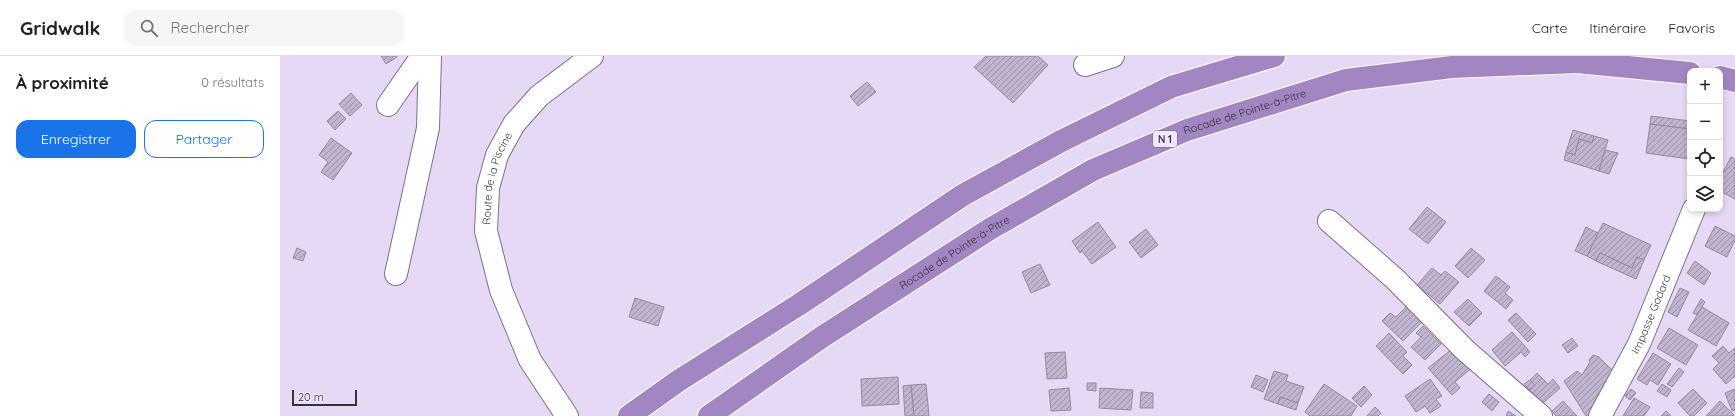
<!DOCTYPE html>
<html lang="fr">
<head>
<meta charset="utf-8">
<style>
  body { margin:0; font-family:Quicksand,sans-serif; background:#f6f6f6; color:#202124 }
  .controls { position:absolute; right:12px; top:12px; display:grid; overflow:hidden; border-radius:8px; box-shadow:0 2px 6px #0003 }
  .controls button { width:36px; height:36px; display:grid; place-items:center; padding:0; border:0; border-bottom:1px solid #e0e0e0; background:#fff; color:#202124; font:20px sans-serif }
  .scale { position:absolute; left:12px; bottom:10px; width:65px; box-sizing:border-box; padding-left:4px; border:2px solid #37323e; border-top:0; font-size:11px; line-height:14px; white-space:nowrap; color:#37323e; -webkit-text-stroke:3px #f1e7fe; paint-order:stroke }
  .list { margin:0; padding:0; list-style:none }
  h2 { display:flex; justify-content:space-between; align-items:center; height:52px; margin:0; padding:0 16px; font-size:17px }
  h2 small { font-size:13px; font-weight:400; color:#757577 }
  .actions { display:flex; gap:8px; padding:12px 16px }
  .actions a { flex:1; padding:9px 0; border:1px solid #1a73e8; border-radius:12px; text-align:center; font-size:14px; color:#1a73e8 }
  .actions .main { background:#1a73e8; color:#fff }
  .icon { flex:none; width:22px; height:22px; fill:none; stroke:currentColor; stroke-width:2; stroke-linecap:round; stroke-linejoin:round }
  .map { position:relative; flex:none; width:1455px; height:360px; overflow:hidden }
  header { display:flex; align-items:center; gap:24px; box-sizing:border-box; height:56px; padding:0 20px; background:#fff; border-bottom:1px solid #e0e0e0 }
  header strong { font-size:19px }
  nav { display:flex; gap:22px; margin-inline-start:auto; font-size:14px }
  .search { width:280px; height:36px; background:#f6f6f6; display:flex; align-items:center; gap:10px; box-sizing:border-box; padding:0 14px; border-radius:12px; color:#757577; font-size:15px }
  main { display:flex }
  aside { flex:1; background:#fff }
  .map>svg:first-child { display:block }
</style>
</head>
<body>
<header>
<strong>Gridwalk</strong>
<div class="search"><svg class="icon" aria-label="search" viewBox="0 0 24 24"><circle cx="10" cy="10" r="6"/><path d="M15 15l6 6"/></svg>Rechercher</div>
<nav><a>Carte</a><a>Itinéraire</a><a>Favoris</a></nav>
</header>
<main>
<aside>
<h2>À proximité<small>0 résultats</small></h2>
<ul class="list">
</ul>
<div class="actions"><a class="main">Enregistrer</a><a>Partager</a></div>
</aside>
<div class="map">
<svg width="1455" height="360" viewBox="0 0 1455 360">
  <defs>
    <pattern id="building-hatch" width="6" height="6" patternUnits="userSpaceOnUse"><rect width="6" height="6" fill="#c0b4cf"/><path d="M-1 1l2-2M0 6l6-6M5 7l2-2" fill="none" stroke="#9d93a9"/></pattern>
  </defs>
  <rect width="100%" height="100%" fill="#e5d9f5"/>
  <g fill="url(#building-hatch)" stroke="#9589a3">
    <path d="M101 0H117V1L106 8Z"/>
    <path d="M706 0H758L768 9 733 47 694 11Z"/>
    <path d="M587 26 596 36 578 50 570 40Z"/>
    <path d="M71 37 82 49 70 60 59 48Z"/>
    <path d="M58 55 66 63 55 74 47 65Z"/>
    <path d="M1371 60 1410 65V73L1370 68Z"/>
    <path d="M1370 68 1410 73 1409 103 1366 97Z"/>
    <path d="M1293 74 1314 80 1312 87 1299 83 1295 99 1286 96Z"/>
    <path d="M1314 80 1328 84 1319 115 1284 104 1286 96 1295 99 1299 83 1312 87Z"/>
    <path d="M51 82 72 97 53 124 41 116 48 106 39 99Z"/>
    <path d="M1325 94 1338 97 1329 118 1319 115Z"/>
    <path d="M1451 101 1455 103V143L1440 135V122Z"/>
    <path d="M1147 151 1166 166 1148 188 1129 173Z"/>
    <path d="M818 166 836 191 812 208 802 195 800 197 792 185Z"/>
    <path d="M1323 167 1371 189 1364 204 1357 201 1352 212 1320 197 1316 205 1307 200Z"/>
    <path d="M1435 170 1455 180V184L1447 201 1425 190Z"/>
    <path d="M1306 171 1318 177 1307 200 1295 195Z"/>
    <path d="M866 173 878 189 861 202 849 186Z"/>
    <path d="M17 192 26 196 23 205 13 202Z"/>
    <path d="M1191 192 1205 204 1188 222 1175 210Z"/>
    <path d="M1320 197 1352 212 1357 201 1364 204 1356 223 1316 205Z"/>
    <path d="M1415 205 1431 217 1424 229 1407 217Z"/>
    <path d="M760 208 770 229 751 237 742 216Z"/>
    <path d="M1152 212 1161 219 1165 215 1179 226 1160 248 1137 229Z"/>
    <path d="M1216 220 1230 231 1225 237 1233 244 1226 253 1204 235Z"/>
    <path d="M1400 232 1409 236 1397 261 1388 256Z"/>
    <path d="M355 242 384 251 378 270 349 261Z"/>
    <path d="M1188 243 1202 257 1189 270 1174 256Z"/>
    <path d="M1421 243 1425 246 1417 259 1413 257Z"/>
    <path d="M1129 248 1145 263 1123 285 1102 265 1110 257 1116 261Z"/>
    <path d="M1422 251 1449 267 1436 290 1408 274Z"/>
    <path d="M1236 257 1256 278 1248 286 1228 264Z"/>
    <path d="M1143 270 1161 288 1145 304 1131 291 1141 281 1136 277Z"/>
    <path d="M1389 272 1418 289 1406 309 1377 292Z"/>
    <path d="M1232 276 1250 296 1245 301 1241 296 1225 310 1212 294Z"/>
    <path d="M1109 277 1127 296 1123 300 1132 309 1123 318 1096 290Z"/>
    <path d="M1292 282 1298 290 1288 297 1282 289Z"/>
    <path d="M1176 290 1194 310 1175 326 1180 332 1172 339 1148 312Z"/>
    <path d="M1443 290 1449 297 1455 292V320L1446 328 1433 313 1439 307 1432 300Z"/>
    <path d="M785 296 787 322 767 323 765 297Z"/>
    <path d="M1373 297 1391 308 1378 329 1370 324 1367 329 1357 323Z"/>
    <path d="M1313 299 1319 301 1335 317 1310 360H1306L1284 325 1297 315 1302 319 1310 306 1309 304Z"/>
    <path d="M1399 312 1404 316 1392 331 1387 328Z"/>
    <path d="M994 315 1008 319 1006 325 1024 331 1018 347 1000 341 998 348 984 343Z"/>
    <path d="M1257 317 1268 328 1273 323 1280 332 1262 348 1249 334 1255 329 1250 324Z"/>
    <path d="M976 319 988 324 983 336 971 331Z"/>
    <path d="M618 321 619 348 582 350 581 323Z"/>
    <path d="M1150 323 1162 340 1156 343 1161 350 1150 357 1145 350 1136 356 1125 340Z"/>
    <path d="M1250 324 1255 329 1249 334 1244 328Z"/>
    <path d="M807 327H816V335L807 334Z"/>
    <path d="M646 328 649 360H634L631 329Z"/>
    <path d="M1044 328 1077 350 1071 360H1030L1025 356Z"/>
    <path d="M1382 328 1391 334 1387 341 1377 335Z"/>
    <path d="M631 329 634 360H625L623 330Z"/>
    <path d="M1084 330 1092 339 1081 351 1072 342Z"/>
    <path d="M789 332 791 354 771 355 769 334Z"/>
    <path d="M820 332 853 334 851 354 819 352Z"/>
    <path d="M1351 333 1356 337 1350 344 1345 340Z"/>
    <path d="M1413 333 1427 347 1414 360H1410L1398 347Z"/>
    <path d="M1455 333V354L1452 355 1445 337Z"/>
    <path d="M861 336 873 337V352H860Z"/>
    <path d="M1209 338 1219 346 1212 355 1202 346Z"/>
    <path d="M1000 341 1018 347 1016 354 998 348Z"/>
    <path d="M1354 342 1370 351 1364 360H1343Z"/>
    <path d="M1283 345 1297 360H1276L1272 355Z"/>
    <path d="M1440 345 1454 359 1453 360H1426Z"/>
    <path d="M1095 351 1101 357 1098 360H1087Z"/>
    <path d="M1228 355 1236 360H1226Z"/>
    <path d="M1386 355 1391 360H1381Z"/>
  </g>
  <g fill="none" stroke-linecap="round" stroke-linejoin="round">
    <g stroke="#7c718a" stroke-width="24">
      <g id="minor">
        <path d="M805 9 833 0"/>
        <path d="M108 49 142 0"/>
        <path d="M1049 165 1115 223 1185 294 1261 360"/>
        <path d="M116 218 148 72 150 0"/>
        <path id="s1" d="M287 360 250 304 221 234 206 175 208 132 217 99 234 68 259 40 312 0"/>
        <path id="s2" d="M1320 360 1359 288 1414 153"/>
      </g>
    </g>
    <g stroke="#fff" stroke-width="24">
      <g id="highway">
        <path d="M1440 21 1455 25"/>
        <path d="M349 360 398 325 520 248 683 139 783 84 891 31 994 0"/>
        <path id="s3" d="M429 360 542 281 710 173 813 114 907 74 1066 24 1172 11 1297 6 1410 17"/>
      </g>
    </g>
    <use href="#minor" stroke="#fff" stroke-width="22"/>
    <use href="#highway" stroke="#a286c2" stroke-width="22"/>
  </g>
  <g text-anchor="middle" stroke-width="4" stroke-linejoin="round" paint-order="stroke">
    <rect fill="#f1e7fe" stroke="#6f6878" stroke-width="1" x="873" y="75" width="24" height="16" rx="3"/>
    <g font-size="10" font-weight="bold" fill="#37323e">
      <text x="885" y="87">N 1</text>
    </g>
    <g font-size="11" fill="#37323e" stroke="#f1e7fe">
      <text dy="4" stroke="none"><textPath href="#s3" startOffset="619">Rocade de Pointe-à-Pitre</textPath></text>
      <text dy="4" stroke="none"><textPath href="#s1" startOffset="258">Route de la Piscine</textPath></text>
      <text dy="4" stroke="none"><textPath href="#s3" startOffset="295">Rocade de Pointe-à-Pitre</textPath></text>
      <text dy="4" stroke="none"><textPath href="#s2" startOffset="114">Impasse Godard</textPath></text>
    </g>
  </g>
</svg>
<div class="controls">
<button>+</button>
<button>−</button>
<button><svg class="icon" aria-label="locate" viewBox="0 0 24 24"><circle cx="12" cy="12" r="6"/><path d="M12 2v4M12 18v4M2 12h4M18 12h4"/></svg></button>
<button><svg class="icon" aria-label="layers" viewBox="0 0 24 24"><path d="M12 4l9 5-9 5-9-5zM3 14l9 5 9-5"/></svg></button>
</div>
<div class="scale">20 m</div>
</div>
</main>
</body>
</html>
